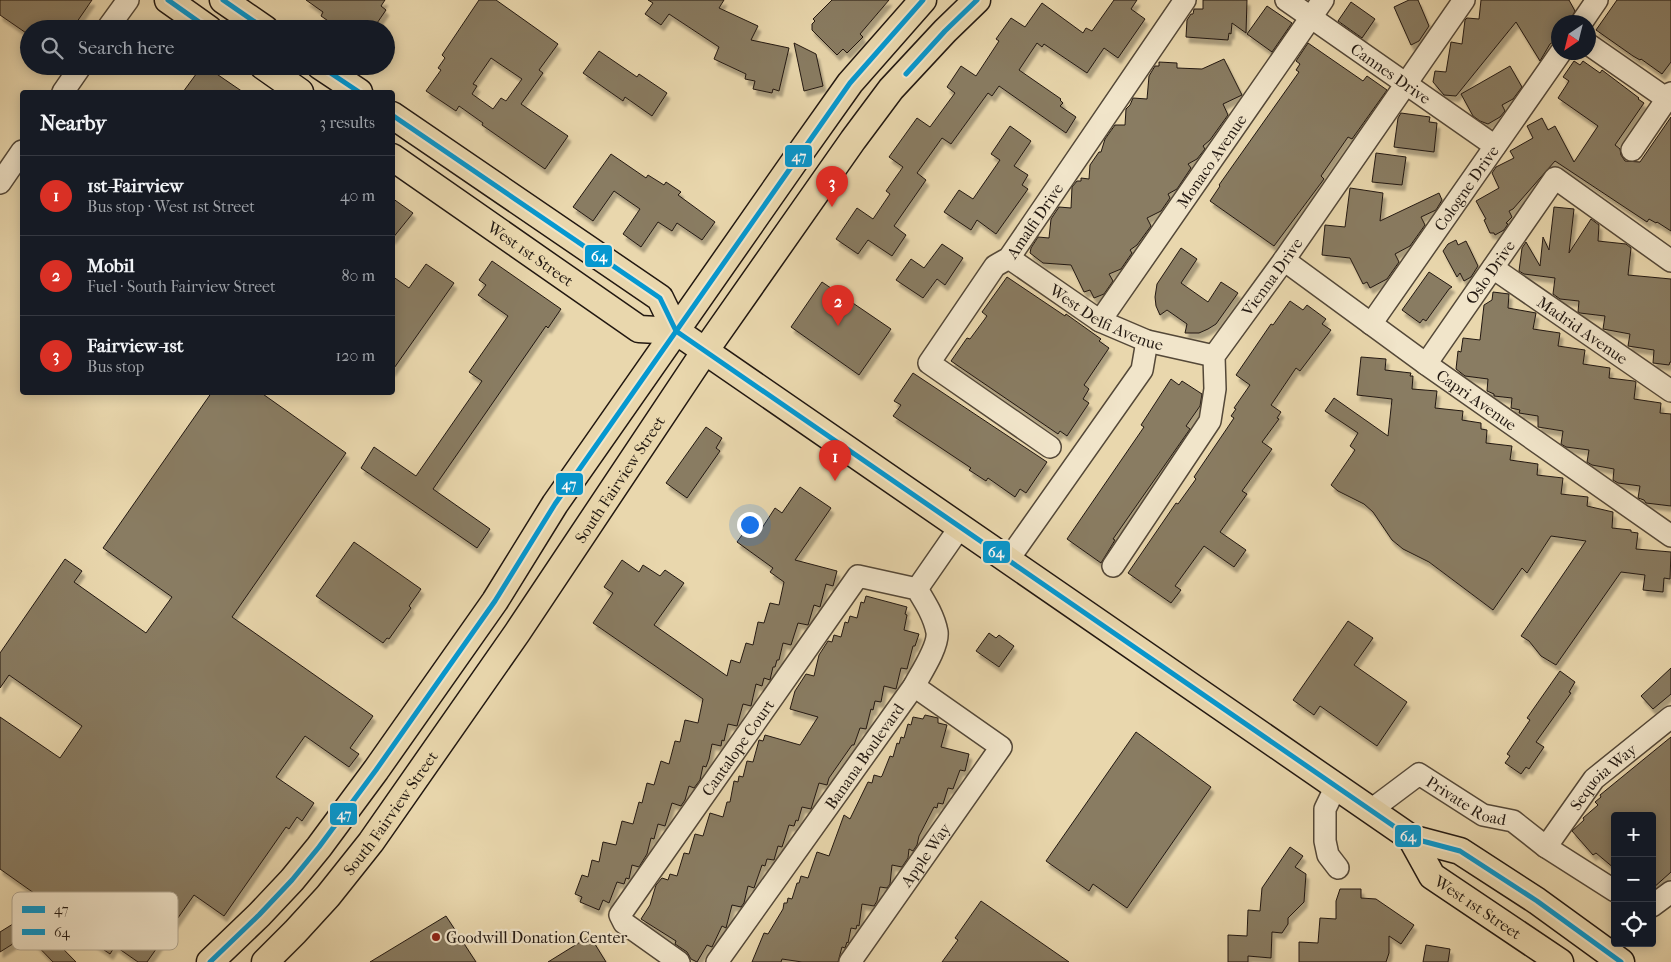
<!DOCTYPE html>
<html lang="en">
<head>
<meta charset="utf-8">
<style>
  body { margin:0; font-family:"IM FELL French Canon",serif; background:#20242c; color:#f1f3f6 }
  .controls { position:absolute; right:15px; bottom:15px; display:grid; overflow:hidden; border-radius:5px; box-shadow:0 2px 12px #0003 }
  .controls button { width:45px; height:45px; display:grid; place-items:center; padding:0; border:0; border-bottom:1px solid #363941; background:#171b24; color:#f1f3f6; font:25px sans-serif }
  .compass { position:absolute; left:1551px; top:15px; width:45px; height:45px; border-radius:50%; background:#171b24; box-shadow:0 2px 12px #0003; rotate:215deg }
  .you { position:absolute; left:749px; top:524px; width:18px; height:18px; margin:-12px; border:4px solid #fff; border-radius:50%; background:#1a73e8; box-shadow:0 0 0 8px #1a73e833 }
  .badge { display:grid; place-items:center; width:32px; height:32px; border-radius:50%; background:#d93025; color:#fff; font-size:16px; font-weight:700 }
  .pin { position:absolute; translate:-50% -41px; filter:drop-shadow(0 1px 2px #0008) }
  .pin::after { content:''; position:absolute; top:26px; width:18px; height:15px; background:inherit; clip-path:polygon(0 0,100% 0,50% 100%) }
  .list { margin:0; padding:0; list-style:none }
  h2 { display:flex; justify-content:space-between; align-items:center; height:65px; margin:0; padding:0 20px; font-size:21px }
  h2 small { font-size:16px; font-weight:400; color:#9ea1a6 }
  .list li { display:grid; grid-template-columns:32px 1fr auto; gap:15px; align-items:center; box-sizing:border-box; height:80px; padding:0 20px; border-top:1px solid #363941 }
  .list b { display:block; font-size:19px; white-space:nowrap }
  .list p { margin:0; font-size:16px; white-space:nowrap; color:#9ea1a6 }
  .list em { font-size:16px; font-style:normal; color:#9ea1a6 }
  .icon { flex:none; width:28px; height:28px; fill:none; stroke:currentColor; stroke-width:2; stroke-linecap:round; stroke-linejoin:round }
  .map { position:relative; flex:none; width:1671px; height:962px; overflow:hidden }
  .search { position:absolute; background:#171b24; box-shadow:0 2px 12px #0003; left:20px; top:20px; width:375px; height:55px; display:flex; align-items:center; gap:12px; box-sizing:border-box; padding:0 18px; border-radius:28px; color:#9ea1a6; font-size:19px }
  .panel { position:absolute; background:#171b24; box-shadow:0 2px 12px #0003; left:20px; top:90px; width:375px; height:305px; border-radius:5px }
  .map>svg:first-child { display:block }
</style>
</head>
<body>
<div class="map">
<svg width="1671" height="962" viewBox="0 0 1671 962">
  <defs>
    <filter id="shadow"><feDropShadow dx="3" dy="5.5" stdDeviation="1" flood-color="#0004"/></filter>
  </defs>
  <rect width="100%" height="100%" fill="#e9d7ad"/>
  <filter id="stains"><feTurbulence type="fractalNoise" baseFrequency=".004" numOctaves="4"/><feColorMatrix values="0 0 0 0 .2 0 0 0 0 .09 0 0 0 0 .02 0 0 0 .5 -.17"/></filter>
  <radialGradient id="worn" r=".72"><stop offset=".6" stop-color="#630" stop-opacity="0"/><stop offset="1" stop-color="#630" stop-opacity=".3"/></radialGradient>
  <g fill="#897b62" stroke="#221811" fill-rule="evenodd" filter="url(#shadow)">
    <path d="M0 0H92L72 29H29V35L0 15Z"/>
    <path d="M306 0H385L381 6 386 10 373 29H340L321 16 323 12Z"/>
    <path d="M479 0H496L558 44 539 70 543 73 521 104 568 136 545 169 482 125 483 123 459 106 456 111 426 91 441 70 438 68 445 58 442 55ZM491 58 522 79 506 101 501 98 493 109 472 94 477 86 473 84Z"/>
    <path d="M648 0H724L719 8 758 26 751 40 789 48 779 91 773 89 772 93 753 89 755 81 745 79 746 74 714 59 719 47 669 14 661 25 645 14 653 3Z"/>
    <path d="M832 0H889L860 34 863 37 847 53 843 49 837 55 812 30V24L815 21 813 19Z"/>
    <path d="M1114 0H1137L1131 9 1145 19 1118 58 1104 48 1087 73 1044 44 1042 47 1037 43 1019 70 1061 99 1060 100 1063 103 1060 106 1076 117 1066 133 999 86 992 96 988 93 951 144 942 138 917 173 926 180 894 226 906 235 892 256 868 240 858 254 836 239 857 208 873 219 890 194 886 191 903 167 889 157 917 118 930 127 955 93 947 87 961 66 976 76 999 41 996 39 1011 18 1025 27 1042 3 1083 33 1086 28 1092 31Z"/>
    <path d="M1203 0H1247L1246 33 1232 23 1231 34 1229 33 1228 40 1186 37 1187 20 1191 14H1193L1194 9H1203Z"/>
    <path d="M1409 0H1418L1429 26 1419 41 1411 45 1394 7Z"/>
    <path d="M1481 0H1569L1575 11 1570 21 1558 22V28L1553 31 1558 39 1550 44 1540 61 1516 22 1456 96 1444 95 1433 82 1435 71 1446 72 1451 42 1462 44 1465 20 1467 18 1479 19Z"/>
    <path d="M1617 0H1671V62L1662 74 1641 59 1640 60 1633 56 1596 30Z"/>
    <path d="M1351 2 1375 19 1362 38 1338 21Z"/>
    <path d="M1267 6 1292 23 1272 52 1247 34Z"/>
    <path d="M794 43 816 54 823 86 804 91Z"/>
    <path d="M1308 43 1363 81 1367 76 1387 90 1352 139 1348 137 1321 176 1324 179 1274 246 1210 201 1220 186 1219 185 1299 72 1296 70 1300 64 1296 61Z"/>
    <path d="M599 51 637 77 639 74 667 93 652 116 625 97 623 101 583 73Z"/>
    <path d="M1224 59 1242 95 1223 104 1228 115 1210 140 1203 146 1205 149 1197 159 1188 164 1191 168 1177 189 1168 194 1170 198 1161 211 1147 218 1151 226 1137 245 1130 250 1132 253 1121 269 1109 274 1113 281 1104 294 1094 298 1090 290 1084 292 1071 265 1043 263 1030 253 1031 248 1038 237 1049 238 1051 219 1059 207 1071 208 1072 187 1077 181H1081V178L1089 179 1090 165 1099 152H1101L1105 139 1115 125H1125L1126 109 1130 105 1133 98 1147 99 1149 76 1155 66H1159V62L1177 63V68L1202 69Z"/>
    <path d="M1574 61 1580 65 1583 61 1600 73 1602 70 1639 98 1638 99 1644 103 1615 145 1620 149 1621 155 1625 161 1640 162 1671 117V231L1657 222 1656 223 1649 219 1647 222 1555 161 1513 209 1509 211 1512 217 1506 223 1508 224 1504 230 1495 235 1494 233H1490L1484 220 1486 219 1476 201 1499 188 1492 173 1496 167 1514 158 1510 151 1533 138 1527 126 1542 118 1548 130 1555 126 1574 162 1598 126 1558 98 1569 81 1563 77Z"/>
    <path d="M202 66H205L243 92H183Z"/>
    <path d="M1510 66 1522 87 1513 99 1502 105 1505 111 1500 117 1488 124 1480 121 1473 116 1461 94Z"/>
    <path d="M1401 113 1430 117 1429 122 1437 123 1434 152 1394 147 1398 118Z"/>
    <path d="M1010 126 1031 141 1014 166 1028 175 1022 185 1028 189 996 234 977 220 971 230 944 212 959 190 973 199 1000 160 991 154Z"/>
    <path d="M1376 153 1406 157 1402 185 1372 182Z"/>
    <path d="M611 154 646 178 648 175 664 185 666 182 681 192 678 195 715 222 702 240 677 223 672 231 658 222 641 247 623 234 640 209 614 191 593 221 573 207Z"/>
    <path d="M1350 188 1383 193 1380 221 1439 193 1442 200 1436 210 1421 217 1425 225 1410 246 1395 254 1399 262 1387 279 1370 288 1367 282 1363 284 1350 258 1322 255 1325 225 1345 227Z"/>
    <path d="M392 198 413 213 392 239Z"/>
    <path d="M1554 207 1574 209 1569 253 1591 219 1599 225 1598 241 1626 244 1631 248 1628 275 1671 279V362H1670L1669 365 1653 363 1654 350 1628 346 1630 334 1603 329 1605 316 1580 313 1578 312 1579 301 1560 299 1553 294 1555 278 1524 274 1519 271 1522 248 1526 242 1540 266 1543 237 1549 250Z"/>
    <path d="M1456 240 1458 245 1466 241 1478 266 1471 277 1464 281 1460 273 1457 277 1443 251 1448 244Z"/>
    <path d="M942 244 963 258 945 285 937 279 923 298 896 280 911 259 924 268Z"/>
    <path d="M1181 248 1197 259 1181 283 1208 302 1221 282 1238 293 1216 324 1208 329 1199 333H1185L1187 324 1167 310 1160 315 1156 306 1155 297 1157 284Z"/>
    <path d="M492 261 561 309 548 328 546 326 433 489 490 529 477 548 361 468 374 447 416 476 482 381 469 372 508 316 478 295 486 285 479 280Z"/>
    <path d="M426 264 454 283 392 371V276L409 288Z"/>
    <path d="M1429 272 1452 287 1449 289 1426 321 1423 319 1420 323 1402 310Z"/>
    <path d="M1007 277 1065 316 1066 314 1101 339 1099 341 1109 348 1084 385 1089 389 1083 399 1089 403 1067 436 1060 431 1058 434 951 361 967 338 970 339 987 316 982 312Z"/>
    <path d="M822 282 891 329 859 375 791 327Z"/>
    <path d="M1493 292 1509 294 1508 308 1536 313 1533 329 1560 333 1558 346 1585 350 1583 364 1610 368 1609 378 1634 381 1636 382 1634 399 1661 403 1660 413 1671 414V506L1646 503 1644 500 1638 498 1640 486 1618 483 1613 480 1614 469 1592 465 1587 462 1589 450 1566 447 1561 444 1563 431 1538 427V416L1519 413 1520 410 1511 408 1512 398 1494 396V394L1487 391 1488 379 1465 376 1456 369 1458 351 1461 352 1463 338 1480 340 1484 305 1492 300Z"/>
    <path d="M1290 301 1303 310 1307 305 1326 319 1322 324 1331 330 1300 371 1296 368 1271 405 1281 412 1277 418 1279 419 1262 442 1272 449 1242 491 1247 494 1220 532 1246 550 1234 567 1204 546 1175 586 1181 590 1171 603 1128 573 1176 503 1178 504 1196 479 1194 477 1198 471 1234 418 1231 416 1236 409 1234 408 1250 385 1236 375 1271 324 1273 325Z"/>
    <path d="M1361 357 1386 359 1385 370 1411 373 1410 376H1413L1412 389 1437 391 1435 408 1463 411 1462 420 1481 423V429L1487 430 1486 443 1512 446 1510 460 1538 464 1537 475 1563 478 1561 494 1588 497 1587 506 1613 512 1612 528 1631 530V532L1638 533 1636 549 1671 552 1670 579 1664 578 1663 592 1643 590 1645 575 1621 572 1556 665 1541 656 1529 641 1521 636 1586 541 1551 536 1527 573 1522 568 1493 610 1429 562 1403 549 1392 540 1373 512 1364 504 1338 491 1331 485 1355 450 1350 446 1358 433 1325 411 1334 398 1388 436 1392 399 1357 395Z"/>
    <path d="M913 373 1047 462 1026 493 1020 489 1015 497 988 478 986 481 969 470 971 468 893 416 901 405 894 401Z"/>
    <path d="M1171 379 1179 385 1182 381 1202 394 1200 406 1186 426 1190 429 1113 539 1115 540 1101 563 1067 539 1144 427 1141 425Z"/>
    <path d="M212 392H260L346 453 232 617 373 716 350 748 359 754 349 767 305 736 276 777 314 803 302 821 297 817 289 829 286 827 224 916 194 895 147 962H138L115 946 110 954 41 907 48 903 0 869V717L60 758 82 726 9 675 0 688V653L65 559 82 571 74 582 146 633 172 597 103 548Z"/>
    <path d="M706 427 722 438 716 448 720 451 687 498 666 483Z"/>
    <path d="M800 487 831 508 795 560 837 571 833 586 826 584 820 607 814 605 808 625 798 623 791 645 783 643 779 660H777L775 667H773L770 680 764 678 762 686 756 684 751 706 743 704 737 726 728 724 724 741 722 740 721 746 712 744 709 759 706 767 703 766 700 780 694 788 689 786 685 800 681 806 672 803 665 826 658 824 654 839 651 838 647 854 639 867 632 865 629 879 626 878 624 884 617 882 609 903 603 900 599 910 580 902 582 897 575 894 582 875 588 877 592 860 599 862 603 842 616 845 622 821 633 824 639 802 642 803 647 783 654 785 661 761 669 764 675 741 680 742 685 720 698 723 703 699 593 623 613 593 604 587 622 560 639 572 643 565 660 576 665 570 684 583 654 625 727 676 731 660 740 663 746 643 753 645 758 622 764 623 770 603 779 605 784 582 770 572 773 568 737 542 752 521 762 528 775 508 782 513Z"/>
    <path d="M354 542 421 589 409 606 411 608 389 639 387 638 383 643 316 596Z"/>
    <path d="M866 596 907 607 905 614 907 615 904 630 919 634 915 646H913L907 669 901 668 896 689 884 686 881 702 875 701 873 710 871 709 866 729 860 728 854 745H852L829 778 827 785 819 783 811 809 802 807 798 821 796 820 794 826 789 825 784 841 782 847 778 846 774 860 767 859 765 866 762 865 754 888 748 886 744 903 741 907 732 905 726 928 722 926 712 947 707 945 697 962 691 959 687 952 675 944 676 941 641 919 650 905 656 885 662 878 668 880 670 874 677 876 684 853 689 854 695 834 703 836 710 813 723 817 727 802H730L734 781 738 782 739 776 743 777 747 761 753 762 759 740 763 741 765 735 800 745 818 717 790 709 795 691 806 674 814 676 819 655 828 641 832 642 834 635 841 637 845 622 848 623 850 616 857 618 861 602 864 603Z"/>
    <path d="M1348 621 1373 638 1354 665 1407 702 1377 746 1320 706 1314 715 1293 700Z"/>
    <path d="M989 633 996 638 999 635 1014 646 999 667 976 651Z"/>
    <path d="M1671 668V694L1653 709 1641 696Z"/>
    <path d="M1560 671 1575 682 1569 692 1571 693 1536 742 1544 747 1529 769 1526 767 1521 774 1505 763 1510 756 1507 754 1530 720 1527 718Z"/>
    <path d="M925 715 938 718V723L947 725 941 747 969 754 965 771 960 770 953 789 948 788 943 804 938 803 937 808 934 807 919 836 917 845 913 851 909 849 908 858 902 867 892 865 890 884 887 888 880 887 877 901 874 906 862 904 859 926 857 925 856 929 851 928 848 943 847 942 845 948 842 947 838 962H802L782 959 781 962H752L764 933 768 934 783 909 784 903H787L788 898 792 899 797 883H799L801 876 808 878 817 852 829 856 844 815 850 819 868 782 872 783 874 775 881 777 882 776 890 756 893 757 897 743 899 744 901 737 904 738 908 724 911 725 913 717 923 719Z"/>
    <path d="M1136 732 1211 787 1127 908 1093 884 1089 891 1046 861Z"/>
    <path d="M1671 737V872L1652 889V816H1615V869L1596 853 1593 855 1572 831 1584 820 1583 818 1598 805 1595 802 1601 797 1600 795Z"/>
    <path d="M1290 847 1303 856 1295 867 1306 874 1304 902 1288 918V924L1282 933 1272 932 1271 958 1248 956V962H1228V935L1247 936 1248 910 1260 911 1262 888Z"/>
    <path d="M1340 889H1361V898L1376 899 1414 925 1401 944 1389 936V953L1386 962H1299V942L1318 943 1320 918 1336 919V901Z"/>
    <path d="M981 901 1069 962H942L958 940 955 938Z"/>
    <path d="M29 914 76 962H53L27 935 0 952V932Z"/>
    <path d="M446 916 476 962H370Z"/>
    <path d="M590 936 606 962H548Z"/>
    <path d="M1426 945 1450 949 1448 962H1423Z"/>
  </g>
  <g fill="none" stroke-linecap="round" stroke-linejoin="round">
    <g stroke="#544838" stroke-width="24">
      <g id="minor">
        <path id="s1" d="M1286 0 1495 146"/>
        <path d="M1582 22 1597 0"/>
        <path d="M107 29 128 0"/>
        <path d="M1588 44 1667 99"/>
        <path d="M63 92 81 66"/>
        <path d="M1632 150 1671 93"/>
        <path d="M0 183 22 151"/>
        <path id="s2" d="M1009 258 1100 321 1147 341 1214 356"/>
        <path id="s3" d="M1284 260 1426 364 1671 536"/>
        <path id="s4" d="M1493 268 1671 391"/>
        <path id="s5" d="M1100 321 1323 0"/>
        <path id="s6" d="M1371 324 1561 52"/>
        <path id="s7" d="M1426 364 1555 178 1671 261"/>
        <path id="s8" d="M1050 447 929 363 995 266 1009 258 1185 0"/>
        <path d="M1008 560 1142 370 1147 341"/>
        <path id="s9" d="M1113 566 1210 421 1215 389 1214 356 1284 260 1464 0"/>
        <path d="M917 589 960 527"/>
        <path d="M1336 786 1325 809V841L1328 855 1338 868"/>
        <path id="s10" d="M1371 810 1419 774 1483 815 1513 821 1546 847 1615 891"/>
        <path id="s11" d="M1546 847 1594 779 1671 717"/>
        <path d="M1652 906 1671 892"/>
        <path id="s12" d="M679 962 624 923 620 915 858 576 917 589C925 602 934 616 937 632 939 646 921 673 914 686L717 962"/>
        <path id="s13" d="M850 962 1001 747 914 686"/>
      </g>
    </g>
    <g stroke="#221811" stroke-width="29">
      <g id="major">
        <path d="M168 0 209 29"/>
        <path d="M223 0 265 29"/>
        <path d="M263 66 300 92"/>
        <path d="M320 66 359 92"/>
        <path d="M392 115 660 298 676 331 1411 838 1460 851 1537 901 1621 962"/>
        <path id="s14" d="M392 157 639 329 676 331"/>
        <path id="s15" d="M1411 838 1432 876 1560 962"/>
        <path d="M210 962 259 915 292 880 319 847 376 770 495 601 555 504 801 152 850 83 923 0"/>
        <path id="s16" d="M265 962 295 932 328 896 371 842 517 633 705 351 853 140 891 89 945 31 977 0"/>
      </g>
    </g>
    <use href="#minor" stroke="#f1e5ca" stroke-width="21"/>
    <use href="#major" stroke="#e9d7ad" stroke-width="26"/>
    <g stroke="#f1e5ca" stroke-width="9">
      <g id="bus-1">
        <path d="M906 74 945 31 977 0"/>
        <path d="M210 962 259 915 292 880 319 847 376 770 495 601 555 504 850 83 923 0"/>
      </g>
    </g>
    <g stroke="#f1e5ca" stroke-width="9">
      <g id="bus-2">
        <path d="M168 0 209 29"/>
        <path d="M223 0 265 29"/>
        <path d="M320 66 359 92"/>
        <path d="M392 115 660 298 676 331 1411 838 1460 851 1537 901 1621 962"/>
      </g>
    </g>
    <use href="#bus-1" stroke="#0598d0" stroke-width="5"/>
    <use href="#bus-2" stroke="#0598d0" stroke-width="5"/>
  </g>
  <circle fill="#8f2418" stroke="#f1e5ca" stroke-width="2" cx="436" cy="937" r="5"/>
  <g text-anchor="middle" stroke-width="4.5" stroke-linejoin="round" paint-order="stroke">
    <g font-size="16" fill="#221811" stroke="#f1e5ca">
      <text dy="6" stroke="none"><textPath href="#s1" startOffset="128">Cannes Drive</textPath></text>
      <text dy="6" stroke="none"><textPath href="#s5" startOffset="195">Monaco Avenue</textPath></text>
      <text dy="6" stroke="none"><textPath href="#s6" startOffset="166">Cologne Drive</textPath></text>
      <text dy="6" stroke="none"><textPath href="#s8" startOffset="326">Amalfi Drive</textPath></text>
      <text dy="6" stroke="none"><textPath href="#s14" startOffset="169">West 1st Street</textPath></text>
      <text dy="6" stroke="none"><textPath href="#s7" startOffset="112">Oslo Drive</textPath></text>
      <text dy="6" stroke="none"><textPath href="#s9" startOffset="338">Vienna Drive</textPath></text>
      <text dy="6" stroke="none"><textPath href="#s2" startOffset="115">West Delfi Avenue</textPath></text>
      <text dy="6" stroke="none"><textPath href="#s4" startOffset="109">Madrid Avenue</textPath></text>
      <text dy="6" stroke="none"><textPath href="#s3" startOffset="238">Capri Avenue</textPath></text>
      <text dy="6" stroke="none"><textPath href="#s16" startOffset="600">South Fairview Street</textPath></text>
      <text dy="6" stroke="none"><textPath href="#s12" startOffset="281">Cantalope Court</textPath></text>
      <text transform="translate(864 756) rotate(-55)" y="6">Banana Boulevard</text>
      <text dy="6" stroke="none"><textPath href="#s11" startOffset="91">Sequoia Way</textPath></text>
      <text dy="6" stroke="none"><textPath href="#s10" startOffset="115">Private Road</textPath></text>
      <text dy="6" stroke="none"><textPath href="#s16" startOffset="195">South Fairview Street</textPath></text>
      <text dy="6" stroke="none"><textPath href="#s13" startOffset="131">Apple Way</textPath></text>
      <text dy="6" stroke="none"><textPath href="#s15" startOffset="99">West 1st Street</textPath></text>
    </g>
    <g font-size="16" fill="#221811" stroke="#f1e5ca" text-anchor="start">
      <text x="446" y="943">Goodwill Donation Center</text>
    </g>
  </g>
  <rect x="12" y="892" width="166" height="58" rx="8" fill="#f1e5ca" stroke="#b3a892" stroke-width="1"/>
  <rect x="22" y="906" width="23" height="7" fill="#0598d0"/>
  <rect x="22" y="929" width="23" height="6" fill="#0598d0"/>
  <g font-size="14" fill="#221811">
    <text x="54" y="914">47</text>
    <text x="54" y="937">64</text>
  </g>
  <g stroke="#f1e5ca" stroke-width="2">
    <rect x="784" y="144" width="29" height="24" rx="5" fill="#0598d0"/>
    <rect x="584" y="244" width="29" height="24" rx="5" fill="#0598d0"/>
    <rect x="555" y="472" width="29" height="24" rx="5" fill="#0598d0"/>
    <rect x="982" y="540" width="29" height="24" rx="5" fill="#0598d0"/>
    <rect x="329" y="802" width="29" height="24" rx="5" fill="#0598d0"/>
    <rect x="1394" y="824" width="28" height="24" rx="5" fill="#0598d0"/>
  </g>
  <g font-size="14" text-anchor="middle" font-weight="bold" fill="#fff">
    <text x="799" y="161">47</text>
    <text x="599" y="261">64</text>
    <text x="569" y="489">47</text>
    <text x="996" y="557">64</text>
    <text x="344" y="819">47</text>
    <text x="1408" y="841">64</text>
  </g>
  <rect width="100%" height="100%" filter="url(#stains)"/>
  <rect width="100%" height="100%" fill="url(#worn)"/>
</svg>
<div class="controls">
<button>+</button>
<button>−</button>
<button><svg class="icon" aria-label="locate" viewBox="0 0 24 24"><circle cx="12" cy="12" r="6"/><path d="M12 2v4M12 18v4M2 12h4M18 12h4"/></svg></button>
</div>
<svg class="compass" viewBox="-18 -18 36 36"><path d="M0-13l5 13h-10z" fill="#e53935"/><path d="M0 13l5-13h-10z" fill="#9ea1a6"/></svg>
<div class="you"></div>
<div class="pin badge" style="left:835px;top:481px">1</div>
<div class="pin badge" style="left:838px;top:326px">2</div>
<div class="pin badge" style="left:832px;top:207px">3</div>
<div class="search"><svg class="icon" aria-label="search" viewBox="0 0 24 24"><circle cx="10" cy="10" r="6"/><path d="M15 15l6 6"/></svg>Search here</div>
<section class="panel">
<h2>Nearby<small>3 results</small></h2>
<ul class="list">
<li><span class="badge">1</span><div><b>1st-Fairview</b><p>Bus stop · West 1st Street</p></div><em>40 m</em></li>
<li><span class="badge">2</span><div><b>Mobil</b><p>Fuel · South Fairview Street</p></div><em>80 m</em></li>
<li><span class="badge">3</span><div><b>Fairview-1st</b><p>Bus stop</p></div><em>120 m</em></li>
</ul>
</section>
</div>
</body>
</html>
